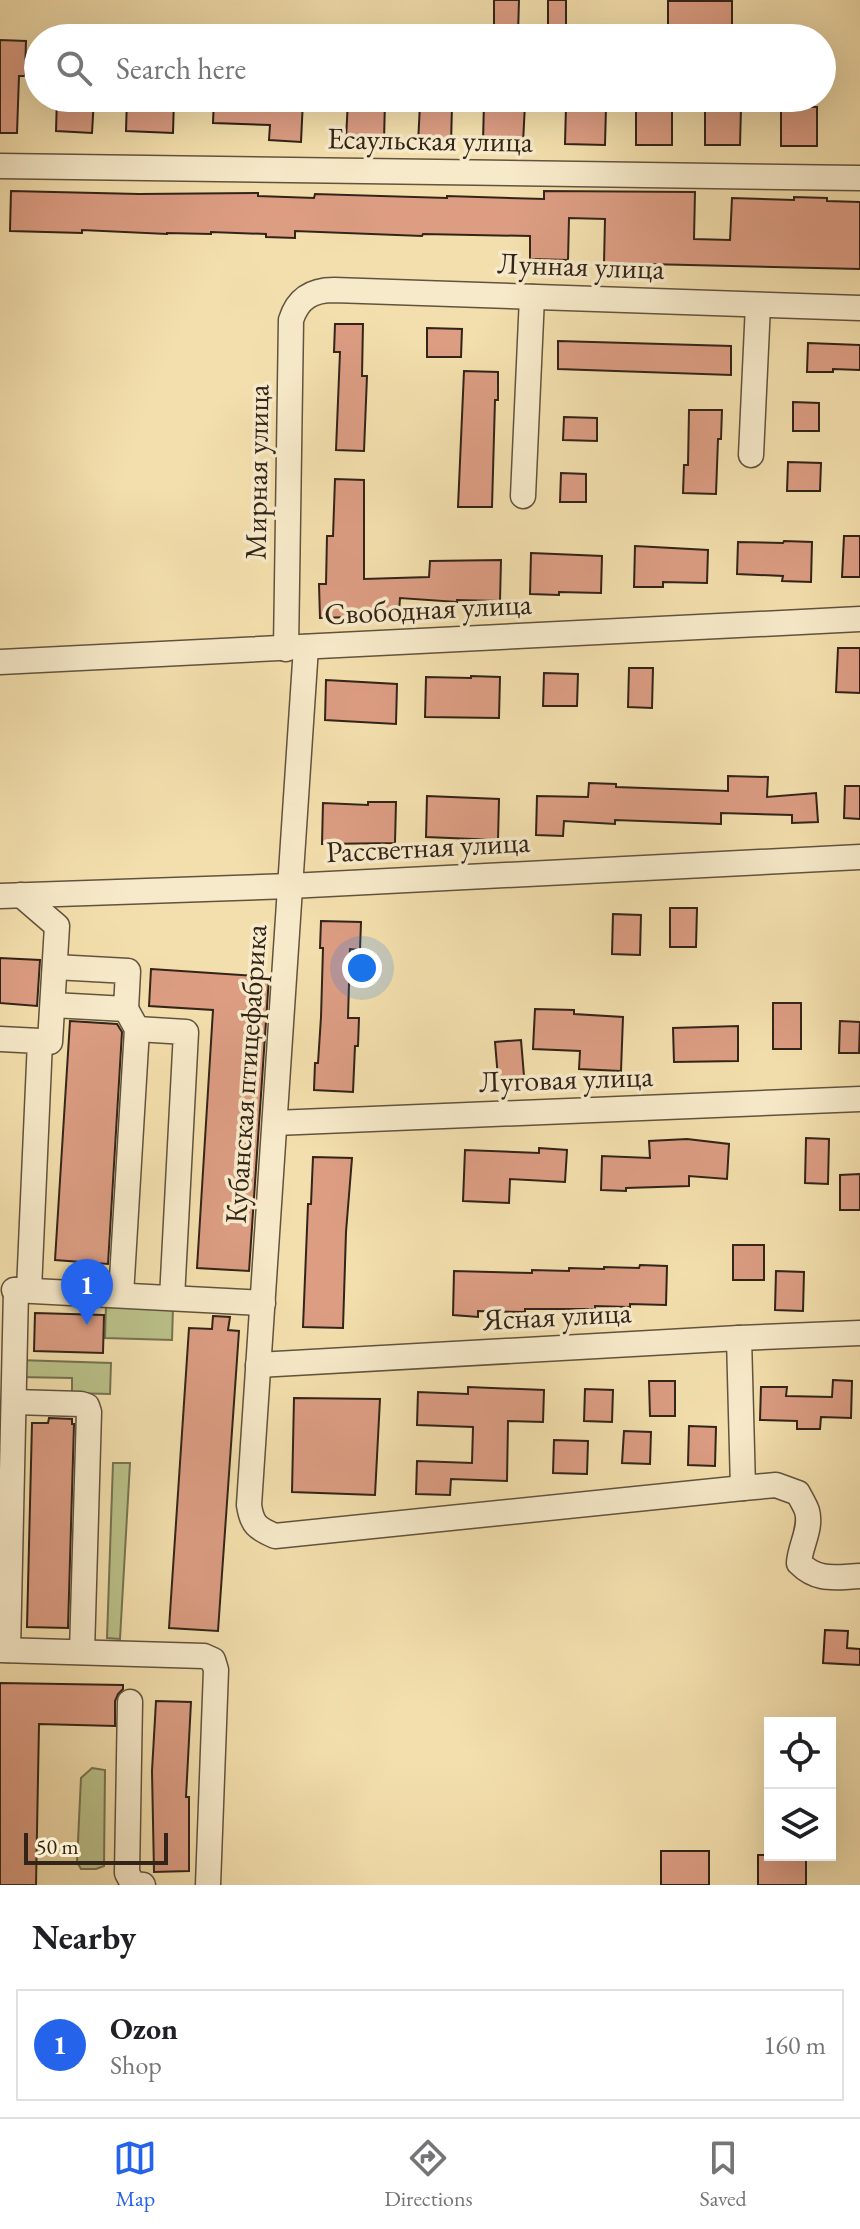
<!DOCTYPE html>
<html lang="en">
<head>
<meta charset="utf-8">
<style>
  body { margin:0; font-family:"EB Garamond",serif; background:#f2f2f2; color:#202124 }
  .controls { position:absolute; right:24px; bottom:24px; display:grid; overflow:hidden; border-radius:0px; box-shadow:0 8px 32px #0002 }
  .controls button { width:72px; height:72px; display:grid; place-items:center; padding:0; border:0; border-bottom:2px solid #e0e0e0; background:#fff; color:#202124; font:40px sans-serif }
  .scale { position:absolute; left:24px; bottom:20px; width:144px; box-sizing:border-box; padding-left:8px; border:4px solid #322419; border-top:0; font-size:22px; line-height:28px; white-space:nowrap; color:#322419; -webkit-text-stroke:6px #f7eaca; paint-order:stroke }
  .you { position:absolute; left:362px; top:968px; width:28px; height:28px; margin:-20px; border:6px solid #fff; border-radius:50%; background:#1a73e8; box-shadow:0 0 0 12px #1a73e833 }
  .badge { display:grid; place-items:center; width:52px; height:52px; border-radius:50%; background:#2563eb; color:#fff; font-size:26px; font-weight:700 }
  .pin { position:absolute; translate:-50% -66px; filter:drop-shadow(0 2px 4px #0008) }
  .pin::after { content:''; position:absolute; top:42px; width:28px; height:24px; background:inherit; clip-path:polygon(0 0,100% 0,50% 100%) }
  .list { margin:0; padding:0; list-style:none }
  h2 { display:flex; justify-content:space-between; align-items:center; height:104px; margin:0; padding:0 32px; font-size:34px }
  h2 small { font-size:26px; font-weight:400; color:#757577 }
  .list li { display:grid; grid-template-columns:52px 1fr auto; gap:24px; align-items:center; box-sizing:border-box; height:112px; margin:0 16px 16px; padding:0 16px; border:2px solid #e0e0e0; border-radius:0px }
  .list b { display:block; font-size:30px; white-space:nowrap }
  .list p { margin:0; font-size:26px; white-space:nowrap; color:#757577 }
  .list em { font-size:26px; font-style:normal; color:#757577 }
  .icon { flex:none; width:44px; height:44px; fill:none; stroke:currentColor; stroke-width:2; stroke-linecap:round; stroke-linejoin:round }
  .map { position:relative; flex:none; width:860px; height:1885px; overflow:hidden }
  .search { position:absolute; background:#fff; box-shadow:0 8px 32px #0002; left:24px; right:24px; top:24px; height:88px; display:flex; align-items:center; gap:20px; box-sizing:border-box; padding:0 28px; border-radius:44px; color:#757577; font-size:30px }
  .sheet { height:232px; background:#fff }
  nav { display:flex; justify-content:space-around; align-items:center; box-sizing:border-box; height:112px; border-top:2px solid #e0e0e0; background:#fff; font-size:22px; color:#757577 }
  nav a { display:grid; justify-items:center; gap:4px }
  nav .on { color:#2563eb }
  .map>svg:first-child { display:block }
</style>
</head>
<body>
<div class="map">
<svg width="860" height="1885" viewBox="0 0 860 1885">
  <rect width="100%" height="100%" fill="#f3dfad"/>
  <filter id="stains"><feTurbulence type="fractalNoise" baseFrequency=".0025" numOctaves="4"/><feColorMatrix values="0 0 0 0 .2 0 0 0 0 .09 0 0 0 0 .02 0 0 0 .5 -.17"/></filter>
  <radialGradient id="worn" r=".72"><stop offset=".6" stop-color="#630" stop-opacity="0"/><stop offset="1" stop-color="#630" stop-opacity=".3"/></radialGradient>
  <g fill="#bbc28a" stroke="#767352" stroke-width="2">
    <path d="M106 1305 173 1307 172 1340 105 1338Z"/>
    <path d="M18 1360 111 1363 110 1394 72 1393V1378L18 1377Z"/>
    <path d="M113 1463H130L120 1639 107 1638Z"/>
    <path d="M92 1768 105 1770 104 1866 96 1869H81L77 1862 81 1778Z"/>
  </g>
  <g fill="#dc9d83" stroke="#322419" stroke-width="2">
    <path d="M494 0H519L518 34H494Z"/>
    <rect x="548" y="0" width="18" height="38"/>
    <rect x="668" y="1" width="64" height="36"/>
    <path d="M0 40 26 41 25 76H19L17 133H0Z"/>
    <path d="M57 98H94L92 133 56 131Z"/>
    <path d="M127 98H174L173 133 126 131Z"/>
    <path d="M214 98 303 100 301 142 269 140 270 125 213 123Z"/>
    <path d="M348 99 385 100 384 142 346 140Z"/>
    <path d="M484 102 525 104 523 143 483 142Z"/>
    <path d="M420 104 452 105 451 145 418 144Z"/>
    <path d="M566 106 606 107 605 145 565 144Z"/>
    <rect x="636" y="107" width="36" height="38"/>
    <rect x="781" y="107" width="36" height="39"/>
    <path d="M705 108H741L740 145H705Z"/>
    <path d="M11 191 139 194 258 193V196L314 198 315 194 447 198V196L544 199V191L695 192 694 239 730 240 732 198 794 200V197L827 198V201L860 202V269L604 263 605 219 569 218 568 260 530 259V236L423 234 422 236 295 231V238L266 237V234L211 232V234L167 233V234L82 230V233L10 231Z"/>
    <path d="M335 324H363L362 376H367L364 451 336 450 340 352H334Z"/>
    <path d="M427 328 462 329 461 357H427Z"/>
    <path d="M558 341 731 346V375L558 369Z"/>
    <path d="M808 343 860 345V370L833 369V372H807Z"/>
    <path d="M464 371 498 372V400H495L492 507H458Z"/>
    <path d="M793 402 819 403V431H793Z"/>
    <path d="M689 410H722L721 439H718L716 494 683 493 684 465H688Z"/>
    <path d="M564 417 597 418V441L563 440Z"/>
    <path d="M788 462 821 463 820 491H787Z"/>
    <path d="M561 473 586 474V502H560Z"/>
    <path d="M335 479 364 480V579L429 577 430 561 501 560 500 601 457 600V602L400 598 399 612 352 614V617L320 618 319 584H326L327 536H333Z"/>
    <path d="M844 536H860V577H842Z"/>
    <path d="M784 541 812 542 811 582 782 581 783 576 737 574 738 542 783 543Z"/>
    <path d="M635 546 708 550 707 583 663 582V587H634Z"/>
    <path d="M531 553 602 556 601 593 559 592V595L530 594Z"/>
    <path d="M838 648H860V693L836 692Z"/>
    <path d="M629 668H653L652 708 628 707Z"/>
    <path d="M544 673 578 674 577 706H543Z"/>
    <path d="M471 676 500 677 499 718 425 717 426 677 471 678Z"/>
    <path d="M326 680 397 684 396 724 325 720Z"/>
    <path d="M728 776 768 777 767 797 816 793 818 822 792 823V815L721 813V824L615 820V824L564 821 563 836 536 835 537 796 588 797 589 783 616 784V787L728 791Z"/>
    <path d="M845 786H860V819L844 818Z"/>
    <path d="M427 796 499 799 498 840 426 837Z"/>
    <path d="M368 802H396L395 843 322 844 323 803 368 805Z"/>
    <path d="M670 908H697L696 947H670Z"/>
    <path d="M613 914 641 915 640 955 612 954Z"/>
    <path d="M321 921 361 922 360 950 350 949 348 1018H359L358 1046H355L353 1092 314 1090 315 1063H318L321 1017 323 948H320Z"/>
    <path d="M0 958 40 960 37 1006 0 1003Z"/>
    <path d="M151 969 269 977 249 1271 197 1268 213 1010 149 1006Z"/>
    <rect x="773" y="1003" width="28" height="46"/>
    <path d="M535 1009 574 1010V1014L623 1017 621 1071 579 1069 580 1051 533 1049Z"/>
    <path d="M70 1021 117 1024 122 1032 108 1264 55 1260Z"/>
    <path d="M840 1021 860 1022 859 1053H839Z"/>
    <path d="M738 1026V1061L674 1062 673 1028Z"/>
    <path d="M521 1040 524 1076 498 1078 495 1042Z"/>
    <path d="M806 1138 829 1139 828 1184 805 1183Z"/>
    <path d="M687 1139 729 1144 727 1179 689 1176V1186L626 1188V1191L601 1190 602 1156 650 1158 649 1141Z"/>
    <path d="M539 1148 567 1150 565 1182 510 1179 509 1203 463 1201 465 1150 539 1153Z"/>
    <path d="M313 1157 352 1158 346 1232 343 1328 303 1327 308 1204H311Z"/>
    <path d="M860 1174V1210H840V1175Z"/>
    <rect x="733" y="1245" width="31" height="35"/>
    <path d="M640 1265 667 1266 666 1305 630 1304V1307L595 1306V1309H525V1312L478 1311V1317L453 1315 454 1271 532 1273V1270L569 1271V1268L604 1269V1267L639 1268Z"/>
    <path d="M776 1271 804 1272 803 1311 775 1310Z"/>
    <path d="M35 1313 104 1315 103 1353 34 1351Z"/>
    <path d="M213 1316 230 1317 228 1330 239 1331 218 1631 169 1628 189 1328 212 1329Z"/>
    <path d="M833 1380 852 1381 851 1418 821 1417 820 1429H797V1421L760 1420 761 1387H787L786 1396 832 1397Z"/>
    <path d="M649 1381H675V1416H650Z"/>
    <path d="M468 1387 544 1390 543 1422 508 1421 507 1481 451 1479 450 1495 416 1494 417 1461 472 1463 473 1427 417 1425 418 1392 468 1394Z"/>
    <path d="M585 1389 613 1390 612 1422 584 1421Z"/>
    <path d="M294 1398 380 1399 375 1495 292 1492Z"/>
    <path d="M49 1418 72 1419V1424H74L68 1628 27 1627 32 1423H48Z"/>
    <path d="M689 1426 716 1427 715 1466 688 1465Z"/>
    <path d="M624 1431 651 1432 650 1464 622 1463Z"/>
    <path d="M554 1440 588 1441 587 1474 553 1473Z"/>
    <path d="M825 1630 848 1631 847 1648 860 1649V1665L823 1663Z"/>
    <path d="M0 1683 123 1685V1689L118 1694 115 1701V1726L39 1724 36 1885H0Z"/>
    <path d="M156 1701 191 1702 186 1797H189V1871L154 1872 152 1771Z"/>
    <rect x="661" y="1851" width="48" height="34"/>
    <rect x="758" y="1855" width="48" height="30"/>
  </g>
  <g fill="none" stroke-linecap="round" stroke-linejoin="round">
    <g stroke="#62533e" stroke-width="27">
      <g id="minor">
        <path d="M0 166 860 178"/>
        <path d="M751 455 758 305"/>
        <path d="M523 496 532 297"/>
        <path d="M306 647 249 1505C252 1525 257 1528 275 1536L743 1488"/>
        <path d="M286 649 291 320C298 298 312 290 334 290L860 308"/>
        <path d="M0 662 860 619"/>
        <path d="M21 895 57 926 50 1042 40 1041"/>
        <path d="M0 896 290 886 860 857"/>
        <path d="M53 1005 126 1009 128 971 55 967"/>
        <path d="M137 1029 186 1032 172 1298"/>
        <path d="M0 1039 40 1041 29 1290"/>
        <path d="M275 1123 860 1099"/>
        <path d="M14 1290 263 1303"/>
        <path d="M121 1295 137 1029 126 1009"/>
        <path d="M739 1338 743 1488 776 1485 798 1493C801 1499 805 1505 807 1511 812 1528 800 1546 799 1563 818 1582 835 1577 860 1576"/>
        <path d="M258 1365 739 1338 860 1333"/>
        <path d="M14 1402 81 1404 87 1406 89 1412 82 1652"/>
        <path d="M0 1650 204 1656 213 1660 216 1670 208 1885"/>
        <path d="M8 1650 16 1290"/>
        <path d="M130 1702 127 1873 133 1884 143 1885"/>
      </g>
    </g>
    <use href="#minor" stroke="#f7eaca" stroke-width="24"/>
  </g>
  <g text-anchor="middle" stroke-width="7" stroke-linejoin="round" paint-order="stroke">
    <g font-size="30" fill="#322419" stroke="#f7eaca">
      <text transform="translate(430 140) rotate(1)" y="10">Есаульская улица</text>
      <text transform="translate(581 266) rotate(2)" y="10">Лунная улица</text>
      <text transform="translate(257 472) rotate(-89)" y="10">Мирная улица</text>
      <text transform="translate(428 609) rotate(-3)" y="10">Свободная улица</text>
      <text transform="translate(428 847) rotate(-3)" y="10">Рассветная улица</text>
      <text transform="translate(246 1074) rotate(-86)" y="10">Кубанская птицефабрика</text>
      <text transform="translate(566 1079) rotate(-2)" y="10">Луговая улица</text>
      <text transform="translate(557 1316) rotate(-3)" y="10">Ясная улица</text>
    </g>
  </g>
  <rect width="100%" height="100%" filter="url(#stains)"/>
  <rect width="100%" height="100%" fill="url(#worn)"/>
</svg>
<div class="controls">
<button><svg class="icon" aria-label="locate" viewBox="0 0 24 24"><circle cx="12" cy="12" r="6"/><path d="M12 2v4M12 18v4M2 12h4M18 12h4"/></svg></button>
<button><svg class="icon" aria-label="layers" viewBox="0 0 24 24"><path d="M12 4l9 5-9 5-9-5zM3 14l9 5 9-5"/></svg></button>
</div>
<div class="scale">50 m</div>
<div class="you"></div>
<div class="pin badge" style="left:87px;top:1325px">1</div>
<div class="search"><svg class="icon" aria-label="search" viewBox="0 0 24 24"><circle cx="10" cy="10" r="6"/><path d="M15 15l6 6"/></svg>Search here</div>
</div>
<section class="sheet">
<h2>Nearby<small></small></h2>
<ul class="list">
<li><span class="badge">1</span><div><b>Ozon</b><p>Shop</p></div><em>160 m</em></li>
</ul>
</section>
<nav>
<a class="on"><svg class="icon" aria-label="map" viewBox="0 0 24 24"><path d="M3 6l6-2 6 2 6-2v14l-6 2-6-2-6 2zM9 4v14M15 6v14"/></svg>Map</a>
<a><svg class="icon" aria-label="directions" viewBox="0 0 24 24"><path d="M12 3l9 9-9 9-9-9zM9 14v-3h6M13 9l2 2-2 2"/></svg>Directions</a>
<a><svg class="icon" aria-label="saved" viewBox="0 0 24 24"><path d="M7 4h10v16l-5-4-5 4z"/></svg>Saved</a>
</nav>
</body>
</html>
